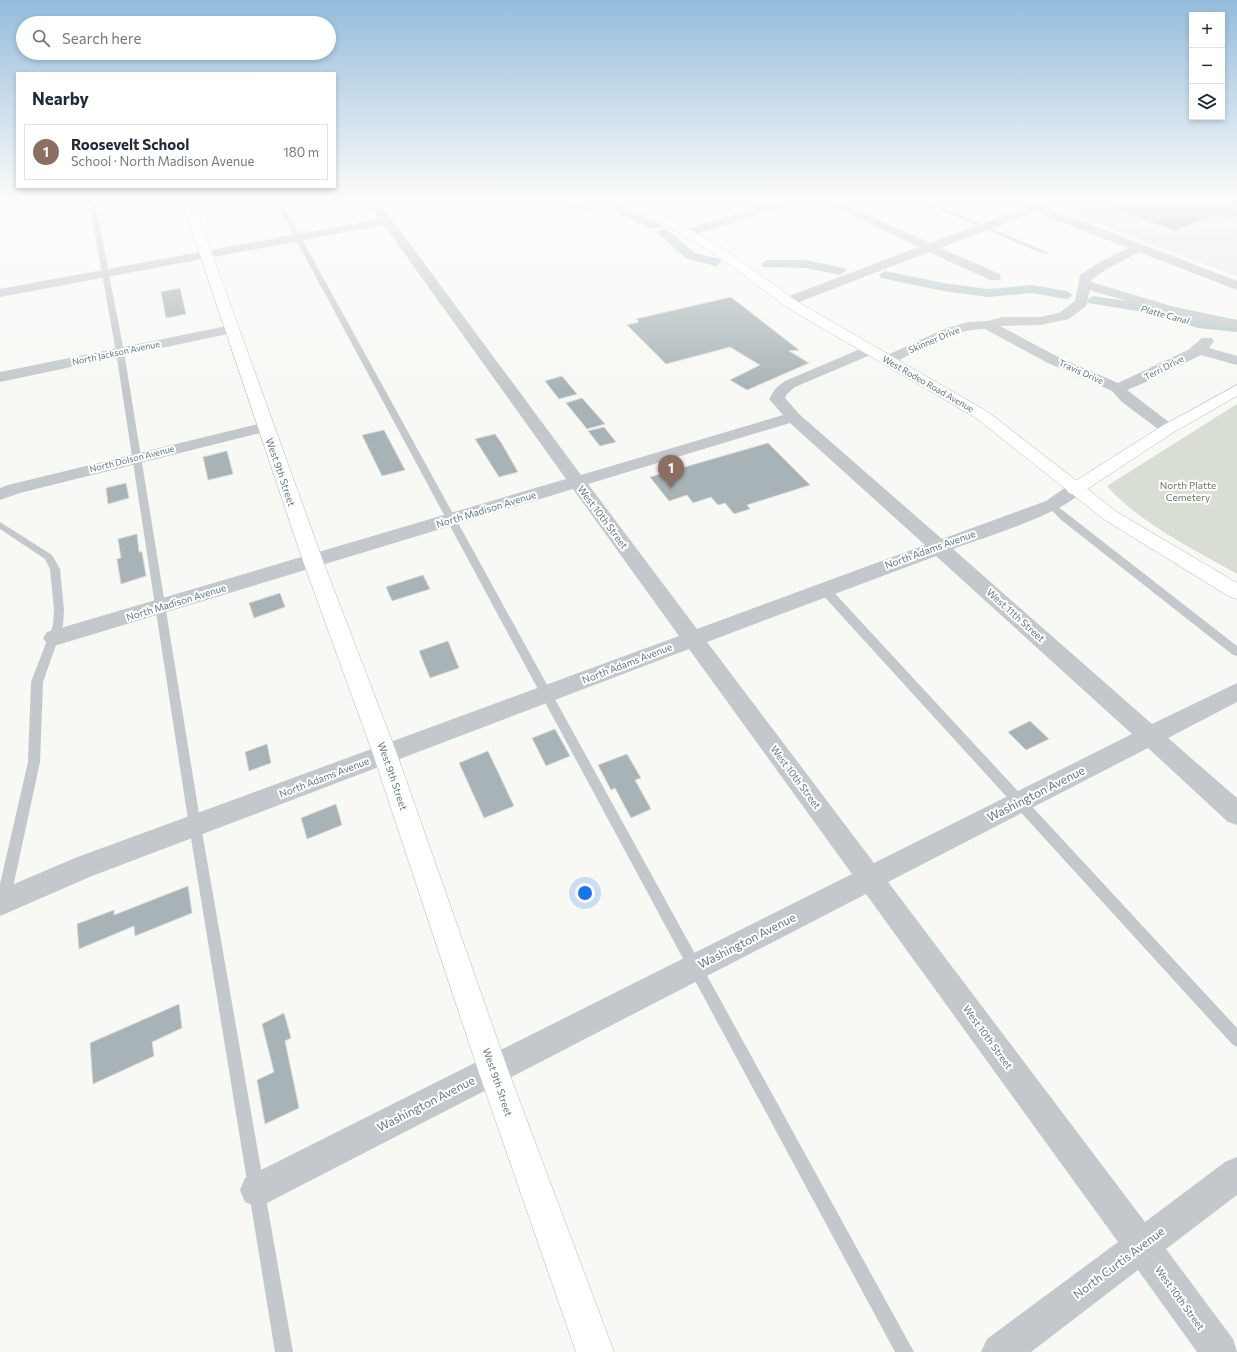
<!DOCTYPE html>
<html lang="en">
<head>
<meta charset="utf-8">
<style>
  body { margin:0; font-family:Commissioner,sans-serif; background:#f2f2f3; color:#1f2937 }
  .controls { position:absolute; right:12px; top:12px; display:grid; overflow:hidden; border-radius:0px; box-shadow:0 2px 6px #0003 }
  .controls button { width:36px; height:36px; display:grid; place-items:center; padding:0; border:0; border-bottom:1px solid #e0e1e3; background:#fff; color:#1f2937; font:20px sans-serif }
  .you { position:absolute; left:585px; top:893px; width:14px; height:14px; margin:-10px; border:3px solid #fff; border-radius:50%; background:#1a73e8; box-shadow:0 0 0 6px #1a73e833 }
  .badge { display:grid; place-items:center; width:26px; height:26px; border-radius:50%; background:#0b8043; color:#fff; font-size:13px; font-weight:700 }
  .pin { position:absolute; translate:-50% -33px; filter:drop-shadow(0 1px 2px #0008) }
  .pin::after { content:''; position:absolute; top:21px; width:14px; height:12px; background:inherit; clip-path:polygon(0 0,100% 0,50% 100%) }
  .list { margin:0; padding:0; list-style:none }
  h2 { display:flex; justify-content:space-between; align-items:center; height:52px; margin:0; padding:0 16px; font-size:17px }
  h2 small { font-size:13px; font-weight:400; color:#747a83 }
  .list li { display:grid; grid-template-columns:26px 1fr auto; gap:12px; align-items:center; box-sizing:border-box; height:56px; margin:0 8px 8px; padding:0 8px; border:1px solid #e0e1e3; border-radius:0px }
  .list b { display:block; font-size:15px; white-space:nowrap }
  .list p { margin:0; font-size:13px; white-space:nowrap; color:#747a83 }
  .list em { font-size:13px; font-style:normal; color:#747a83 }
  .icon { flex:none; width:22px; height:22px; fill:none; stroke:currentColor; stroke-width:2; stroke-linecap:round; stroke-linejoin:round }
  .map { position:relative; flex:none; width:1237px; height:1352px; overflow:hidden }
  .search { position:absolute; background:#fff; box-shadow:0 2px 6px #0003; left:16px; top:16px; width:320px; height:44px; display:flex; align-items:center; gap:10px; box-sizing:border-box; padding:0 14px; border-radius:22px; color:#747a83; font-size:15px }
  .panel { position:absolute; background:#fff; box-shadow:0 2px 6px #0003; left:16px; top:72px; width:320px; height:116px; border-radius:0px }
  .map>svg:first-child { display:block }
</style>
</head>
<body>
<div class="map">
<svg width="1237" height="1352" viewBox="0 0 1237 1352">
  <rect width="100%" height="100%" fill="#f8f8f5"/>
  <path fill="#e6e8e6" d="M1038 201H1237V276Z"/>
  <path fill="#d8ded4" d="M1237 404V574C1192 548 1142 525 1107 486Z"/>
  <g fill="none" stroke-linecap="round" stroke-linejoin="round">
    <g fill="#b7c8ca" fill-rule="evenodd">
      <path d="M624 209 659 224 661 226 659 228H651L620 214 619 212 620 210Z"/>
      <path d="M663 229 667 230 695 253 720 259 722 262 716 266 687 259 659 234 657 232Z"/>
      <path d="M767 260H806L844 268 846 271 840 275 806 268 763 267 761 264Z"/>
      <path d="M885 271 943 283 989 289 1031 285 1067 291 1073 295 1067 299 1031 293 989 297 943 291 881 278 879 275Z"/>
      <path d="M1093 296 1145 304 1199 320 1237 324V332L1198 328 1143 312 1088 303 1087 300Z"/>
    </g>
  </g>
  <g fill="#a7b3b7" stroke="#dad9d7">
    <path d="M1100 201H1237V215L1229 218 1216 214 1175 231 1100 203Z"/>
    <path d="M180 288 186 314 166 318 161 292Z"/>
    <path d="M731 297 799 350 789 351 809 363 747 390 730 380 760 365 730 347 666 364 627 325 639 322 636 319Z"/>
    <path d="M562 376 577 394 559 399 545 381Z"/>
    <path d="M582 398 605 424 587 429 566 403Z"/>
    <path d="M604 427 616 442 600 446 588 431Z"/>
    <path d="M384 430 405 470 382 476 362 435Z"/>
    <path d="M495 434 502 444 518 472 499 477 475 439Z"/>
    <path d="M768 443 810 485 747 505 750 509 734 514 725 503 718 505 711 497 693 503 687 495 669 501 650 477Z"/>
    <path d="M227 451 233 474 208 480 203 457Z"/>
    <path d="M126 483 129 498 108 504 106 488Z"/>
    <path d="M137 534 139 552H142L146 576 121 584 117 559 121 558 118 539Z"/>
    <path d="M423 575 430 589 392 601 386 587Z"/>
    <path d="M280 593 285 607 254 618 249 603Z"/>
    <path d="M448 641 459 668 430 678 419 651Z"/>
    <path d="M1030 721 1049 739 1026 750 1008 732Z"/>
    <path d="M555 729 570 756 546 766 532 738Z"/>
    <path d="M267 744 271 763 249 771 245 752Z"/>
    <path d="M488 751 514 806 484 818 459 763Z"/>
    <path d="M627 754 641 778 635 780 651 809 631 818 615 788 611 790 598 765Z"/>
    <path d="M336 804 342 825 307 839 301 818Z"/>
    <path d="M188 886 192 913 135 936 134 926 79 949 77 924 114 910V915Z"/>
    <path d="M179 1004 182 1028 152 1042 154 1056 93 1084 90 1043Z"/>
    <path d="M284 1013 291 1038 285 1041 299 1108 265 1124 257 1080 274 1072 262 1024Z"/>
  </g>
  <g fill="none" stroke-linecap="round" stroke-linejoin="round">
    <g stroke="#b5bcc0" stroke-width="1">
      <g id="secondary">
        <path d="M182 201H193L323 561 397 754 508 1070 614 1352H576L478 1070 373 754 303 561Z"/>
        <path d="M1237 385V396L1174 432 1081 493 1075 495 1069 493 1066 489 1069 485 1162 426Z"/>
      </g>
    </g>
    <g stroke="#b3babd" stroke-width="1">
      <path id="primary" d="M625 201H639L723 248 798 302 988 412 1117 512 1237 583V599L1230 597 1105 520 976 418 788 308 715 254Z"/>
    </g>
    <g fill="#c2c8cb" fill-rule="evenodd">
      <path d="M89 201H95L124 352 201 826 293 1352H275L189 826 116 352Z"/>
      <path d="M275 201H281L914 1352H895Z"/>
      <path d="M557 201 597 207 635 202 638 204C622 214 573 211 557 201Z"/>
      <path d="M919 201H927L1049 253 1044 254Z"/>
      <path d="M1052 502 1237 646V656L1233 655 1060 519 1047 505Z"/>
      <path d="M0 522 52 555 60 569 64 610 63 625 43 682 40 762 10 901 8 906 3 907 0 906V884L28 762 31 682 53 625 54 610 50 569 45 559 0 529Z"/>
      <path d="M824 585 828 586 1237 1028V1047L1232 1044 820 592 819 589 820 586Z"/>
    </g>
    <g fill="#c2c8cb" fill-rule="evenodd">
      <path d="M367 201H378L581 475 783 415 769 399 775 389 785 381 865 347H875L877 350 875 353 795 387 787 394 785 398 799 414 942 539 1046 501 1069 485 1075 483 1081 485 1084 489C1069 512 982 538 953 549L1152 724 1237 683V702L1168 738 1237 798V825L1228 822 1148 748 888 882 1145 1222 1225 1162 1237 1157V1195L1166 1249 1233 1339 1237 1352H1197L1138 1270 1031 1352H981L987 1339 1118 1242 866 894 269 1202 257 1207 245 1202 240 1190 245 1178 852 874 689 649 92 876 0 916V890L75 858 679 636 573 489 54 646 47 644 43 638 47 632 566 479 384 225 0 297V289L379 219ZM790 423 925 545 697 629 588 484ZM936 556 1132 734 874 863 707 642Z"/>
      <path d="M776 201H794L793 203 692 236H684L682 233 684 230Z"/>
      <path d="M821 201H836L930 243 1024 208 1016 204 1015 201H1029L1237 281V290L1139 252 1105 270 1091 280V282L1171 306 1237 320V328L1163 312 1090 290 1086 306 1069 319 1040 325 1000 326 1058 357 1118 383 1188 350 1202 338H1212L1214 341 1209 348 1237 356V365L1201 355 1153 379 1127 390 1174 426 1176 429 1174 432 1168 434 1162 432 1122 402 1112 391 1048 363 985 329C953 329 921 350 893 363H883L881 360 883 357 944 329 968 322 987 321 1003 317H1040L1059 313 1075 301 1080 275 1097 264 1128 248 1035 212 940 248 1000 274 1001 277 1000 280H990L929 252 794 304H784L782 301 784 298 919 247Z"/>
      <path d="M232 325 237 326 239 329 237 332 0 382V372Z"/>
      <path d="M266 422 272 424 274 427 272 430 20 493 0 500V488L8 485Z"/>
    </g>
    <use href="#secondary" fill="#fff" fill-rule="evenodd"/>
    <use href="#primary" fill="#fff" fill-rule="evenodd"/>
  </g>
  <linearGradient id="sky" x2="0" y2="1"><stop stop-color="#94bcdc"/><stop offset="0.51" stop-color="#fcfcfa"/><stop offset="1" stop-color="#fcfcfa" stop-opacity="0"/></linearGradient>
  <rect width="1237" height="391" fill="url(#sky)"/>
  <g text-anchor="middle" stroke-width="4" stroke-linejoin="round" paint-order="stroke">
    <g font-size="9" font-style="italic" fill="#5b787d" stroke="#fff">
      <text transform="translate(1165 315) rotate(15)" y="3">Platte Canal</text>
    </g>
    <g font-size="9" fill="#617882" stroke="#fff">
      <text transform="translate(934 340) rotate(-23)" y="3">Skinner Drive</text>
      <text transform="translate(116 353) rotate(-12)" y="3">North Jackson Avenue</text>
      <text transform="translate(1164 368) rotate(-27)" y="3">Terri Drive</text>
      <text transform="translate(1081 372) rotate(24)" y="3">Travis Drive</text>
      <text transform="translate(928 384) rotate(30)" y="3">West Rodeo Road Avenue</text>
      <text transform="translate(132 459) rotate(-14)" y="3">North Dolson Avenue</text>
    </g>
    <g font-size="10" fill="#617882" stroke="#fff">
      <text transform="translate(281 472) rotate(71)" y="4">West 9th Street</text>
      <text transform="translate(486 509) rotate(-17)" y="4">North Madison Avenue</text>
      <text transform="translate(603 517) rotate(53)" y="4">West 10th Street</text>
      <text transform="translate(930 549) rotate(-20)" y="4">North Adams Avenue</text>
      <text transform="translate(176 602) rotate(-17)" y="4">North Madison Avenue</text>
      <text transform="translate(1016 615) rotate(42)" y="4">West 11th Street</text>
      <text transform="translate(627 663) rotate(-21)" y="4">North Adams Avenue</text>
      <text transform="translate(393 776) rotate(71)" y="4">West 9th Street</text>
      <text transform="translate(324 777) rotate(-21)" y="4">North Adams Avenue</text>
      <text transform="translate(796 777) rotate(53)" y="4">West 10th Street</text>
      <text transform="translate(988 1037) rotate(54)" y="4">West 10th Street</text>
      <text transform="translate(498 1082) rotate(71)" y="4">West 9th Street</text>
      <text transform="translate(1180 1298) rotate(54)" y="4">West 10th Street</text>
    </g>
    <g font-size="10" fill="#677a60" stroke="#fff">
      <text x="1188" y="489">North Platte<tspan x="1188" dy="12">Cemetery</tspan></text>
    </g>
    <g font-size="12" fill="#617882" stroke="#fff">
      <text transform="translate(1036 794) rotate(-27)" y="4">Washington Avenue</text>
      <text transform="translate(747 941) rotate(-27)" y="4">Washington Avenue</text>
      <text transform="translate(426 1104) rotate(-27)" y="4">Washington Avenue</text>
      <text transform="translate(1119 1263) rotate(-37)" y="4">North Curtis Avenue</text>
    </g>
  </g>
</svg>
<div class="controls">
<button>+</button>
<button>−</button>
<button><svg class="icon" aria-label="layers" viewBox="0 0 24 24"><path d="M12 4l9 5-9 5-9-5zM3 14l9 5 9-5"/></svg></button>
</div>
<div class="you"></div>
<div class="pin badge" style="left:671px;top:488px;background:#8d6e63">1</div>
<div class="search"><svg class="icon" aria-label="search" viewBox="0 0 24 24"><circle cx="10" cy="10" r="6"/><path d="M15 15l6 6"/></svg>Search here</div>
<section class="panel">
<h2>Nearby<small></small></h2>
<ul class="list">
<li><span class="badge" style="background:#8d6e63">1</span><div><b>Roosevelt School</b><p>School · North Madison Avenue</p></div><em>180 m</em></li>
</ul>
</section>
</div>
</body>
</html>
